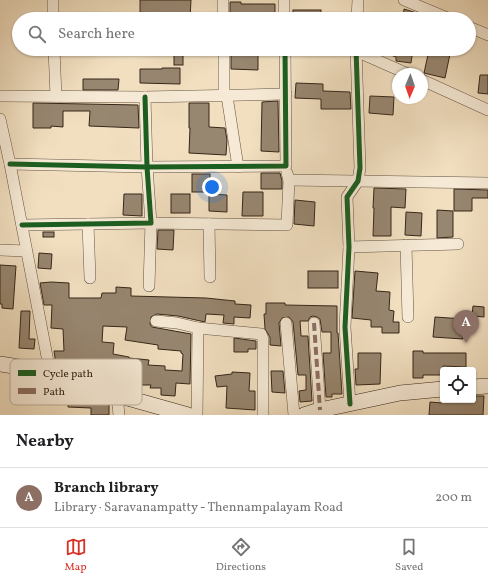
<!DOCTYPE html>
<html lang="en">
<head>
<meta charset="utf-8">
<style>
  body { margin:0; font-family:Vollkorn,serif; background:#f6f6f6; color:#202124 }
  .controls { position:absolute; right:12px; bottom:12px; display:grid; overflow:hidden; border-radius:4px; box-shadow:0 1px 3px #0004 }
  .controls button { width:36px; height:36px; display:grid; place-items:center; padding:0; border:0; border-bottom:1px solid #e0e0e0; background:#fff; color:#202124; font:20px sans-serif }
  .compass { position:absolute; left:392px; top:68px; width:36px; height:36px; border-radius:50%; background:#fff; box-shadow:0 1px 3px #0004; rotate:182deg }
  .you { position:absolute; left:212px; top:187px; width:14px; height:14px; margin:-10px; border:3px solid #fff; border-radius:50%; background:#1a73e8; box-shadow:0 0 0 6px #1a73e833 }
  .badge { display:grid; place-items:center; width:26px; height:26px; border-radius:50%; background:#d93025; color:#fff; font-size:13px; font-weight:700 }
  .pin { position:absolute; translate:-50% -33px; filter:drop-shadow(0 1px 2px #0008) }
  .pin::after { content:''; position:absolute; top:21px; width:14px; height:12px; background:inherit; clip-path:polygon(0 0,100% 0,50% 100%) }
  .list { margin:0; padding:0; list-style:none }
  h2 { display:flex; justify-content:space-between; align-items:center; height:52px; margin:0; padding:0 16px; font-size:17px }
  h2 small { font-size:13px; font-weight:400; color:#757577 }
  .list li { display:grid; grid-template-columns:26px 1fr auto; gap:12px; align-items:center; box-sizing:border-box; height:60px; padding:0 16px; border-top:1px solid #e0e0e0 }
  .list b { display:block; font-size:15px; white-space:nowrap }
  .list p { margin:0; font-size:13px; white-space:nowrap; color:#757577 }
  .list em { font-size:13px; font-style:normal; color:#757577 }
  .icon { flex:none; width:22px; height:22px; fill:none; stroke:currentColor; stroke-width:2; stroke-linecap:round; stroke-linejoin:round }
  .map { position:relative; flex:none; width:488px; height:415px; overflow:hidden }
  .search { position:absolute; background:#fff; box-shadow:0 1px 3px #0004; left:12px; right:12px; top:12px; height:44px; display:flex; align-items:center; gap:10px; box-sizing:border-box; padding:0 14px; border-radius:22px; color:#757577; font-size:15px }
  .sheet { height:112px; background:#fff }
  nav { display:flex; justify-content:space-around; align-items:center; box-sizing:border-box; height:56px; border-top:1px solid #e0e0e0; background:#fff; font-size:11px; color:#757577 }
  nav a { display:grid; justify-items:center; gap:2px }
  nav .on { color:#d93025 }
  .map>svg:first-child { display:block }
</style>
</head>
<body>
<div class="map">
<svg width="488" height="415" viewBox="0 0 488 415">
  <rect width="100%" height="100%" fill="#f1dfc0"/>
  <filter id="stains"><feTurbulence type="fractalNoise" baseFrequency=".005" numOctaves="4"/><feColorMatrix values="0 0 0 0 .2 0 0 0 0 .09 0 0 0 0 .02 0 0 0 .5 -.17"/></filter>
  <radialGradient id="worn" r=".72"><stop offset=".6" stop-color="#630" stop-opacity="0"/><stop offset="1" stop-color="#630" stop-opacity=".3"/></radialGradient>
  <g fill="#978670" stroke="#362619" fill-rule="evenodd">
    <path d="M140 0H191L190 19H140Z"/>
    <path d="M230 2H241V4H275V19H230Z"/>
    <path d="M404 9 420 14 419 19H403Z"/>
    <rect x="293" y="10" width="28" height="9"/>
    <path d="M246 49H258V70L231 69V51H246Z"/>
    <path d="M378 49H413L411 63 396 61V57L378 50Z"/>
    <path d="M429 50 450 54 445 78 424 73Z"/>
    <rect x="174" y="54" width="9" height="11"/>
    <path d="M162 68H180V84L140 83V69H162Z"/>
    <path d="M480 75H488V94L478 93Z"/>
    <path d="M83 79H119L118 90H83Z"/>
    <path d="M296 83 323 84V91L350 92 351 109H321V99L295 98Z"/>
    <path d="M370 96 394 97 393 115 369 113Z"/>
    <path d="M278 101 279 152 261 151 262 102Z"/>
    <path d="M33 103 138 105 139 128 89 126 90 111H63V127L51 126V128H33Z"/>
    <path d="M189 103H209V127L225 128 227 140 226 155 189 153 190 128H189Z"/>
    <path d="M261 173H280L282 181V189H261Z"/>
    <rect x="192" y="174" width="18" height="18"/>
    <path d="M374 188 406 189 405 208 391 207V236H373L374 208H373Z"/>
    <path d="M454 189 488 190V198H472V211H454Z"/>
    <path d="M243 192H263V216H242Z"/>
    <path d="M124 194H142V216L123 215Z"/>
    <rect x="171" y="194" width="19" height="19"/>
    <path d="M209 194 227 195V212L209 211Z"/>
    <path d="M295 200 315 202 314 226 294 224Z"/>
    <path d="M437 210 453 211V237L437 238Z"/>
    <path d="M406 212 422 213 421 236 405 235Z"/>
    <path d="M158 230H174L173 250 157 249Z"/>
    <rect x="43" y="232" width="11" height="5"/>
    <path d="M39 253 52 254 51 269 38 268Z"/>
    <path d="M0 265 16 266 13 309 2 308V304H0Z"/>
    <rect x="308" y="271" width="30" height="17"/>
    <path d="M355 271 378 273 376 291 390 292 389 310 394 311 393 322H399V333H382V327H371V320L352 318Z"/>
    <path d="M51 282 69 283V298H101L102 293H116V287L131 288V296L206 298 235 301V304L251 305 250 318 234 317V324L223 323 224 315 206 314 205 322 178 316 157 314 151 317 150 324 152 327 191 334 190 384 176 383 175 396 161 395V388H150L151 385H129L128 388 119 384 123 374 94 369V372H84V371L73 370 56 364 54 351H64L63 329 51 328 52 305H44L40 283ZM103 326 127 327 125 340 158 345V349L181 351V353L183 354 182 371 165 370V366L148 365 149 360 129 358V357L113 354 114 343 102 342Z"/>
    <path d="M266 303H285V305L337 306V333H338L342 394H332V397H326L323 353H331V332H322L320 319 317 317 313 316 310 317 308 321H300L301 336H308L312 401 300 402 299 391 306 390V375H298L293 322 289 317 282 318 279 323 281 346 270 345V337L265 329 264 314H266Z"/>
    <path d="M473 306 484 307V317L472 316Z"/>
    <path d="M21 311H30L29 339H35L34 349 19 348Z"/>
    <path d="M435 317 464 319 463 339 433 337Z"/>
    <path d="M234 338 256 341V349H248V352H234Z"/>
    <path d="M413 351H423V353H466V367L443 366V375H423V378H413Z"/>
    <path d="M358 353H381L380 384 356 385 355 369H358Z"/>
    <path d="M271 371H283L285 393 272 392Z"/>
    <path d="M232 372 250 373 249 391H255V410L226 408 227 386 217 387 215 376 232 374Z"/>
    <path d="M474 396H484L483 415H429L430 402 442 403V400L474 402Z"/>
    <path d="M70 398 104 400 109 402V415H91V408L68 407V400H70Z"/>
  </g>
  <g fill="none" stroke-linecap="round" stroke-linejoin="round">
    <g stroke="#655443" stroke-width="12">
      <g id="street">
        <path d="M53 0V19"/>
        <path d="M223 0V19"/>
        <path d="M284 0V19"/>
        <path d="M404 0 450 19"/>
        <path d="M357 19 358 0"/>
        <path d="M469 27 488 35"/>
        <path d="M54 49 56 96"/>
        <path d="M224 49V96"/>
        <path d="M356 51 408 74"/>
        <path d="M422 80 488 110"/>
        <path d="M0 96 145 97 286 94"/>
        <path d="M227 96 238 167"/>
        <path d="M145 97 147 167 286 166 285 49"/>
        <path d="M0 119 10 164 50 372"/>
        <path d="M10 164 147 167 151 223 22 225"/>
        <path d="M287 173 289 180 488 183"/>
        <path d="M88 224 90 278"/>
        <path d="M209 224 210 277"/>
        <path d="M406 245 408 317"/>
        <path d="M349 247 458 244"/>
        <path d="M0 250 26 251"/>
        <path d="M149 286 151 223 287 225 289 180"/>
        <path d="M156 321 177 323 198 328 197 415"/>
        <path d="M286 323 294 415"/>
        <path d="M314 323 320 410"/>
        <path d="M198 328 261 334 263 339V415"/>
        <path d="M117 395 119 415"/>
        <path d="M350 404 345 327 349 247 347 197 358 181 360 168 356 49"/>
      </g>
    </g>
    <g stroke="#362619" stroke-width="16">
      <g id="secondary">
        <path d="M0 364 50 372 117 395 188 415"/>
        <path d="M473 387 488 386"/>
        <path d="M304 415 320 410 400 393 443 389"/>
      </g>
    </g>
    <use href="#street" stroke="#f6ead6" stroke-width="11"/>
    <use href="#secondary" stroke="#f6ead6" stroke-width="15"/>
    <path stroke="#8d6e63" stroke-width="4" stroke-dasharray="8 4" stroke-linecap="butt" d="M314 323 320 410"/>
    <g stroke="#f6ead6" stroke-width="8">
      <g id="cycleway">
        <path d="M145 97 147 167 286 166 285 49"/>
        <path d="M10 164 147 167 151 223 22 225"/>
        <path d="M350 404 345 327 349 247 347 197 358 181 360 168 356 49"/>
      </g>
    </g>
    <use href="#cycleway" stroke="#1b5e20" stroke-width="5"/>
  </g>
  <rect x="10" y="359" width="132" height="46" rx="6" fill="#f6ead6" stroke="#bcaf9d" stroke-width="1"/>
  <rect x="18" y="370" width="18" height="6" fill="#1b5e20"/>
  <rect x="18" y="388" width="18" height="6" fill="#8d6e63"/>
  <g font-size="11" fill="#362619">
    <text x="43" y="377">Cycle path</text>
    <text x="43" y="395">Path</text>
  </g>
  <rect width="100%" height="100%" filter="url(#stains)"/>
  <rect width="100%" height="100%" fill="url(#worn)"/>
</svg>
<div class="controls">
<button><svg class="icon" aria-label="locate" viewBox="0 0 24 24"><circle cx="12" cy="12" r="6"/><path d="M12 2v4M12 18v4M2 12h4M18 12h4"/></svg></button>
</div>
<svg class="compass" viewBox="-18 -18 36 36"><path d="M0-13l5 13h-10z" fill="#e53935"/><path d="M0 13l5-13h-10z" fill="#757577"/></svg>
<div class="you"></div>
<div class="pin badge" style="left:466px;top:343px;background:#8d6e63">A</div>
<div class="search"><svg class="icon" aria-label="search" viewBox="0 0 24 24"><circle cx="10" cy="10" r="6"/><path d="M15 15l6 6"/></svg>Search here</div>
</div>
<section class="sheet">
<h2>Nearby<small></small></h2>
<ul class="list">
<li><span class="badge" style="background:#8d6e63">A</span><div><b>Branch library</b><p>Library · Saravanampatty - Thennampalayam Road</p></div><em>200 m</em></li>
</ul>
</section>
<nav>
<a class="on"><svg class="icon" aria-label="map" viewBox="0 0 24 24"><path d="M3 6l6-2 6 2 6-2v14l-6 2-6-2-6 2zM9 4v14M15 6v14"/></svg>Map</a>
<a><svg class="icon" aria-label="directions" viewBox="0 0 24 24"><path d="M12 3l9 9-9 9-9-9zM9 14v-3h6M13 9l2 2-2 2"/></svg>Directions</a>
<a><svg class="icon" aria-label="saved" viewBox="0 0 24 24"><path d="M7 4h10v16l-5-4-5 4z"/></svg>Saved</a>
</nav>
</body>
</html>
